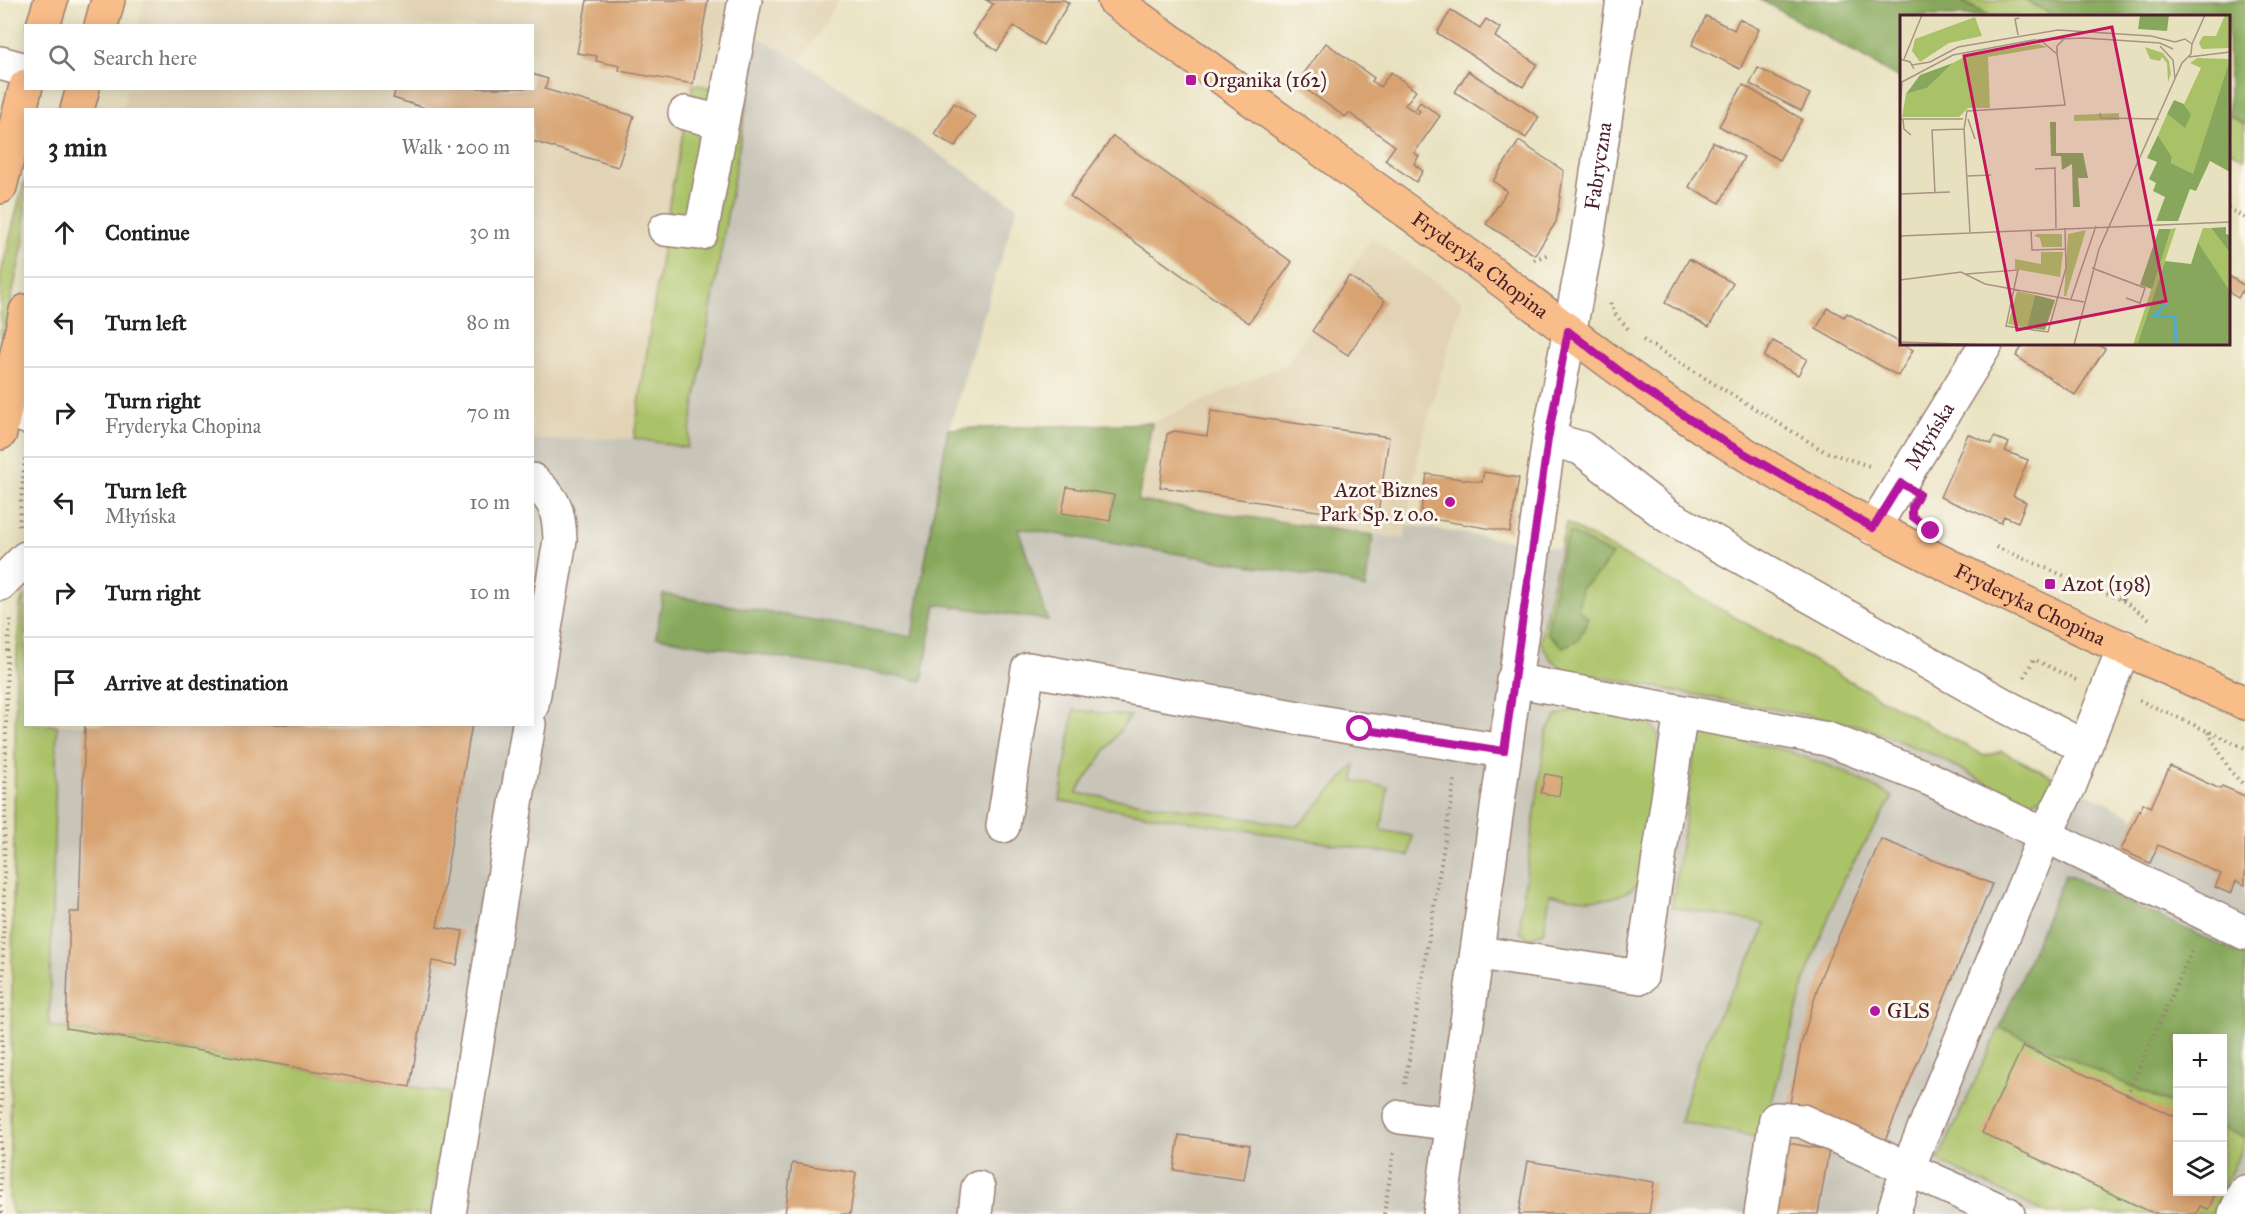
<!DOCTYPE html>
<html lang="en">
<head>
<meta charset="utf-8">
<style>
  body { margin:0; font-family:"IM FELL Great Primer",serif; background:#f6f6f6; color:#222 }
  .controls { position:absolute; right:18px; bottom:18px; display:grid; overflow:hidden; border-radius:0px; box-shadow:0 3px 15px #0003 }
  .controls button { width:54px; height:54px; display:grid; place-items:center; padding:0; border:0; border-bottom:2px solid #e0e0e0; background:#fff; color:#222; font:30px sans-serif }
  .stop { position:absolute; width:18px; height:18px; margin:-14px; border:4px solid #b5179e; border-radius:50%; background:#fff }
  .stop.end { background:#b5179e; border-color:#fff; box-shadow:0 2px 6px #0008 }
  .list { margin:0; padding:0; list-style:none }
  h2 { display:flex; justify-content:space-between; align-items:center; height:78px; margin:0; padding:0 24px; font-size:26px }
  h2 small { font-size:20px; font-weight:400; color:#767676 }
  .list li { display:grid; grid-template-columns:39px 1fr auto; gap:18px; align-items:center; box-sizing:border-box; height:90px; padding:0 24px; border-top:2px solid #e0e0e0 }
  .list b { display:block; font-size:22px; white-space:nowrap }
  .list p { margin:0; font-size:20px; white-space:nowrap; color:#767676 }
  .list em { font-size:20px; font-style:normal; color:#767676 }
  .icon { flex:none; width:33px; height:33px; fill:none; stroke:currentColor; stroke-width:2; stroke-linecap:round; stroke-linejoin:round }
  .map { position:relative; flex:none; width:2245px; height:1214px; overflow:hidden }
  .search { position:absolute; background:#fff; box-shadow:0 3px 15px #0003; left:24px; top:24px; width:510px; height:66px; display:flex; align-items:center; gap:15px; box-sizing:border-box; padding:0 21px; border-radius:0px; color:#767676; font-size:22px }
  .panel { position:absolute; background:#fff; box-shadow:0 3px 15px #0003; left:24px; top:108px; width:510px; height:618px; border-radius:0px }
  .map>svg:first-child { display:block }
</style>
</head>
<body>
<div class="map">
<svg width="2245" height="1214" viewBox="0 0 2245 1214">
  <rect width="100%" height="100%" fill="#fbf7ec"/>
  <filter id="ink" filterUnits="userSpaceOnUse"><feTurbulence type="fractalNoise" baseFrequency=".0167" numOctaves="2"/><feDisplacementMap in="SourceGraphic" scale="12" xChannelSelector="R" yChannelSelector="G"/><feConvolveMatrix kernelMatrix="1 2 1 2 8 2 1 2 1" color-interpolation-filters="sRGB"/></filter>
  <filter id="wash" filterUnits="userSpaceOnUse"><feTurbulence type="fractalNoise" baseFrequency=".008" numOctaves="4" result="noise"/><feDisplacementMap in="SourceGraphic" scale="24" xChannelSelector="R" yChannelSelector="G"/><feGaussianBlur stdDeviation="1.35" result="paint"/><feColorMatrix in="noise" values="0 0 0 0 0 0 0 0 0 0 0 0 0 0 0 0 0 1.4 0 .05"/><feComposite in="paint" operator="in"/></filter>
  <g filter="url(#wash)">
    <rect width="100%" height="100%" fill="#e8e1bf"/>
    <g fill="#e1d3b4">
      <path d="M144 0H839L801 61 758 37 748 95 693 85 670 198 634 438 533 440 532 110H123L126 89 532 88V26L139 25Z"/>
      <path d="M1372 238 1462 301 1420 446 1403 540 1137 501 1152 423 1286 364Z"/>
    </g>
    <path fill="#c8c4b8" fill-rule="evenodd" d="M758 37 801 61 1017 207 949 428 1152 423 1139 501 1404 539 1407 525 1559 548 1567 523 1984 756 2002 751 2136 818 2122 850 2150 863 2158 845 2221 874 2215 887 2230 894 2236 881 2245 885V1214H44L57 725 532 724 533 440 634 438 687 448ZM2178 1038H2222V1192H2178Z"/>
    <g fill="#aac267" stroke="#7a7049" stroke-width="1.5">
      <path d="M1959 0H2026L2054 16H1989Z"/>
      <path d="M693 84 748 95 687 448 634 438 670 198Z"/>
      <path d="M2228 115 2245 124V159L2229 150Z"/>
      <path d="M25 177V236L0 351V277Z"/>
      <path d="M1566 523 1984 756 2002 751 2055 778 2046 797 2032 801 2010 796 1936 756 1861 726 1565 670 1550 658 1540 641Z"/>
      <path d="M25 594 26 724 57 725 49 1026 449 1093 430 1214H13L9 1200 16 675 20 605Z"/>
      <path d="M1074 710 1130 716 1076 793 1298 826 1355 765 1354 781 1388 787 1381 830 1412 836 1409 856 1060 801Z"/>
      <path d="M1572 710H1590L1648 720 1658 735 1662 765 1642 881C1612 908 1587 899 1550 894L1544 931 1531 939 1520 932 1521 912 1546 732 1556 716Z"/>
      <path d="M1698 731 1788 751 1843 771 1893 797 1843 880 1806 976 1762 1138 1680 1122C1690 1079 1705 1040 1726 1001 1739 974 1758 952 1765 923L1672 907Z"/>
      <path d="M2000 1027 2177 1107 2178 1192H2222L2212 1214H2048L1938 1161Z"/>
      <path d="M2223 1128 2245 1138V1143L2222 1191Z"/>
    </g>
    <g fill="#87a85c" stroke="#686444" stroke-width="1.5">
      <path d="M1761 0H1959L1989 16H1902L1901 79Z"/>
      <path d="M2026 0H2245V124L2229 115 2228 16H2054Z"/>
      <path d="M1152 423 1138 501 1373 535 1365 589 1346 581 1018 528 1048 620 936 604 922 681 656 637 663 594 912 637 948 429Z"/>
      <path d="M1570 532 1612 555 1599 573 1582 587 1578 609 1589 619 1578 640 1563 647 1547 633 1562 552Z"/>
      <path d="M2065 874 2245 956V1138L2223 1128 2222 1038H2178L2177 1107 2000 1027Z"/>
    </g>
    <g id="blocks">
      <g fill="#d8a371">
        <path d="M587 0H708L693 84 619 71 620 66 596 61 597 56 577 53Z"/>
        <path d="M986 0H1064L1069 3 1043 45 1014 26 997 51 973 34 993 4Z"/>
        <path d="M1451 10 1480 28 1486 19 1500 28 1495 37 1537 64 1523 87 1437 33Z"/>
        <path d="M1706 16 1734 30 1739 19 1759 29 1740 69 1692 45Z"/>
        <path d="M1326 43 1374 78 1372 81 1380 87 1391 72 1416 91 1405 105 1418 114 1420 111 1416 108 1420 102 1440 116 1414 153 1419 156 1414 164 1423 171 1416 182 1385 160 1395 146 1349 113 1345 117 1297 83Z"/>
        <path d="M1758 68 1810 94 1801 111 1750 84Z"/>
        <path d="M1468 71 1539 117 1526 138 1455 92Z"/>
        <path d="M532 74 548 79 545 89 634 116 618 167 532 141V110H431L393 98 396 88H532Z"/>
        <path d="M1743 85 1802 119 1779 160 1719 126Z"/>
        <path d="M954 103 975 117 955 147 934 134Z"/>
        <path d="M1113 136 1292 262 1249 323 1070 196Z"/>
        <path d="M1519 141 1564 171 1556 222 1535 255 1486 224 1507 191 1493 181Z"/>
        <path d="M1713 142 1744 157 1720 203 1689 187Z"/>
        <path d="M1689 259 1733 283 1709 327 1665 303Z"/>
        <path d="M1349 276 1385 301 1348 355 1312 331Z"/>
        <path d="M2229 276 2245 286 2238 298 2229 292Z"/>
        <path d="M1828 308 1844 317 1847 313 1913 350 1898 376 1816 329Z"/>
        <path d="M1773 341 1807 359 1798 375 1764 357Z"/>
        <path d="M2024 344H2097L2105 349 2075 395 2016 356Z"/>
        <path d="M1211 411 1389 437 1377 520 1160 487 1167 434 1174 431 1207 436Z"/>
        <path d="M1968 434 1991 444 1994 437 2009 443 2005 451 2028 460 2013 496 2026 502 2018 522 2004 516 2001 523 1940 497Z"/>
        <path d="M1484 472 1519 478 1510 532 1420 517 1427 474 1482 482Z"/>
        <path d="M1067 487 1114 495 1110 521 1062 513Z"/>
        <path d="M85 724H472L437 927 463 931 457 965 432 961 410 1087 66 1028 70 912H79Z"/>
        <path d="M2170 766 2220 789 2222 786 2245 796V885L2236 881 2231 894 2215 887 2221 874 2158 845 2150 863 2121 850 2143 803 2151 807Z"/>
        <path d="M1545 774 1562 777 1559 796 1541 793Z"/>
        <path d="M1881 839 1992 884 1884 1143 1790 1103 1801 1045 1821 976Z"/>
        <path d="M2023 1046 2178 1118V1192H2216L2208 1210 2200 1206 2196 1214H2155L1982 1133Z"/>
        <path d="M1179 1135 1250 1145 1244 1180 1174 1170Z"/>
        <path d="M1782 1142 1829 1150 1818 1214H1770Z"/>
        <path d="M1528 1161 1654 1182 1649 1214H1519Z"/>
        <path d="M792 1163 856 1173 850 1214H785Z"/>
      </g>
    </g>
  </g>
  <g filter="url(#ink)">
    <use href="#blocks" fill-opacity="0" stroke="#998075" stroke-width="1.5"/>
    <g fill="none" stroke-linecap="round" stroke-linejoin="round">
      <g stroke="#998075" stroke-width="36">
        <g id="minor">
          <path d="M0 63 26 70"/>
          <path d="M685 113 722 122"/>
          <path d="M665 229 701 233 745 0"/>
          <path d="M11 379 26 417"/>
          <path d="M1549 439 1581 448 1668 516 2009 708 2084 747"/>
          <path d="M532 480C556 500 559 511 560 540L532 705"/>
          <path id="s1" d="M1873 528 1986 344"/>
          <path d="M0 584 26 558"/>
          <path d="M1513 680 1827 739 1930 779 2245 933"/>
          <path d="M1003 826 1028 669 1360 729 1504 751"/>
          <path d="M1479 953 1641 977 1681 712"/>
          <path d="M1400 1117 1453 1124"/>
          <path d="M449 1214 529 724"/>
          <path d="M975 1214 978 1188"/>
          <path id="s2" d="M1440 1214 1549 439 1587 240 1623 0"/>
          <path d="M1761 1214 1776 1119 1802 1121 2008 1214"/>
          <path d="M1893 1214 1908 1168 2045 835 2070 785 2124 647"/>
          <path d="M2235 1214 2245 1192"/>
        </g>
      </g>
      <g stroke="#998075" stroke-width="36">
        <g id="major">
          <path id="s3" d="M1114 0C1233 87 1354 172 1473 259 1559 322 1638 388 1729 444 1892 546 2069 624 2245 703"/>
          <path d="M43 26 51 0"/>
          <path d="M101 26 108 0"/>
          <path d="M77 110 83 88"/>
          <path d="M0 187 26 86"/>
          <path d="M0 433 26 311"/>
        </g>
      </g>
      <g stroke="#998075" stroke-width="4" stroke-dasharray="1.5 4.5" stroke-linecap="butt">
        <path d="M2228 208 2245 218"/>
        <path d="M1534 260 1549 254"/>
        <path d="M1610 303 1616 315 1630 331"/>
        <path d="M1643 340 1824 451 1872 467"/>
        <path d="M19 526 25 458"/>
        <path d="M1996 547 2122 600 2151 620"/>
        <path d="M2122 600 2131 581"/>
        <path d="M2024 677 2034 659 2076 680"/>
        <path d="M2139 700 2245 748"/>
        <path d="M2208 732 2231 772 2245 786"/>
        <path d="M1405 1084 1455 778"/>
        <path d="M2127 1095 2194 946"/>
        <path d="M0 1197 7 653 11 617"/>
        <path d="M0 1206 2 1214"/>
        <path d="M1384 1214 1394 1151"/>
      </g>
      <use href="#minor" stroke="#fff" stroke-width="33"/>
      <use href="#major" stroke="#f9bd89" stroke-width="33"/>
    </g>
  </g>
  <g fill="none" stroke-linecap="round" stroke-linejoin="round" filter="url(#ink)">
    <path stroke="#b5179e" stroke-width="8" d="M1360 729 1504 751 1548 439 1568 331 1640 387 1730 445 1873 528 1901 483 1919 494 1912 507V516L1931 531"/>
  </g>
  <g fill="#b5179e" stroke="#fbf7ec" stroke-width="2">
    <rect x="1185" y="74" width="12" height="12" rx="3"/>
    <circle cx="1450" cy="502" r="6"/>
    <rect x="2044" y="578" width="12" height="12" rx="3"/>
    <circle cx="1875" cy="1011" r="6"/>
  </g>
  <g text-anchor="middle" stroke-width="6" stroke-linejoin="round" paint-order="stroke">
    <g font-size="21" fill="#4a1f2b" stroke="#fbf7ec" text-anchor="start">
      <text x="1203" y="87">Organika (162)</text>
      <text x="1438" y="497" text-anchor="end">Azot Biznes<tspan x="1438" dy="24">Park Sp. z o.o.</tspan></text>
      <text x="2062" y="591">Azot (198)</text>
      <text x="1887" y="1018">GLS</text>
    </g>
    <g font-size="21" fill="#4a1f2b" stroke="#fbf7ec">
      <text dy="7" stroke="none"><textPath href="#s2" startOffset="1060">Fabryczna</textPath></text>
      <text dy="7" stroke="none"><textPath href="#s3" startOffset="452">Fryderyka Chopina</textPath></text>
      <text dy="7" stroke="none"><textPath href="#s1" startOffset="108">Młyńska</textPath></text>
      <text dy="7" stroke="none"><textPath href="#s3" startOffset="1100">Fryderyka Chopina</textPath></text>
    </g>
  </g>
  <g transform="translate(1900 15)">
    <rect width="330" height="330" fill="#e8e1bf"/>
    <path d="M325 0H330V33L302 34 299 28 303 21H316ZM75 2 82 21 49 28 20 47 12 36 15 24ZM139 29 147 32 88 42 90 93H68L59 102H2L6 79 27 73 53 48 66 41ZM245 32 263 38 269 46 271 59 268 67 267 48 262 42 260 46 250 44ZM297 43 330 44 293 160 271 148 272 142 258 120 267 99 284 112 287 93 284 89 301 53 290 48ZM219 98V105L174 106V100ZM276 213 237 330H233L271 214ZM303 213H311L330 238V276L298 227ZM186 215 166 281H164L168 219ZM137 219H162V232H142L140 223 134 221ZM141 237H163L160 262 115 254V244L141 249ZM117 276 135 280 127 313 108 309Z" fill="#aac267"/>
    <path d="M240 0H269L267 16 238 14ZM330 44V157L310 146 296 176 290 174 278 206H256L265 182 253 176 256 168 249 164 257 147 247 143 258 120 272 142 271 148 293 159ZM53 48 27 73 6 79 20 60ZM274 85 284 89 291 100 285 113 267 99ZM150 107H156V138H183L188 163H178L180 192H173L172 149 162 155 161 141H151ZM326 212V219L330 220V238L311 213ZM259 214H271L252 274 240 270ZM298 227 330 276V330H237L265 246 291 249ZM135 280 155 285 145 315 127 313Z" fill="#87a85c"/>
    <path fill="none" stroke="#4eabcc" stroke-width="3" d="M266 289 254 301 275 302 276 330"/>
    <path fill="none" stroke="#a99384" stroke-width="1.5" d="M118 20 115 4 119 3M139 24 157 39M292 29 305 0M260 31 273 45 275 64M289 42 330 37M0 44 10 47 14 54M4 44 22 0M12 50 30 47 58 32 158 15 251 21 275 27 285 24 292 29 291 39 282 48 199 234 174 330M0 68 53 40 133 25 184 23 260 28 273 34M0 95 2 68M200 98 201 103 259 104M0 104H63M68 104 75 124M3 105 4 114 11 120M64 114 67 96 165 90 157 39V31L164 24M135 154 155 153 156 213M67 161 91 160M35 178 32 115 64 114 70 218M0 179 50 177M131 215 132 235 165 234M0 221 330 207M192 253 245 273 240 288 226 283M66 259 118 255 106 311 148 317 166 253 165 213M0 265 61 257 85 269 184 287M171 284 196 211M1 327 93 330"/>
    <path fill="#c2185b" fill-opacity="0.15" stroke="#c2185b" stroke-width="3" d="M212 12 266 286 117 315 64 41Z"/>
    <rect width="330" height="330" fill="none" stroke="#4a1f2b" stroke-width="3"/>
  </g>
</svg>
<div class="controls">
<button>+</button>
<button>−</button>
<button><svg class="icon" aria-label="layers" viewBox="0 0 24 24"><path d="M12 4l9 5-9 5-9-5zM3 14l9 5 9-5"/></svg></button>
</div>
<div class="stop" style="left:1360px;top:729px"></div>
<div class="stop end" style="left:1931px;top:531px"></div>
<div class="search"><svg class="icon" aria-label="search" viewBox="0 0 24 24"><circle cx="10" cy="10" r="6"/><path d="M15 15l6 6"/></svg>Search here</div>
<section class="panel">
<h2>3 min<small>Walk · 200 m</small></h2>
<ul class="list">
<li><svg class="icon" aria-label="ahead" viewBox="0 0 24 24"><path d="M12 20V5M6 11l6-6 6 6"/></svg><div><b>Continue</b></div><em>30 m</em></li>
<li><svg class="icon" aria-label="left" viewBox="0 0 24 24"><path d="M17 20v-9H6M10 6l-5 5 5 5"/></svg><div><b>Turn left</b></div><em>80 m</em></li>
<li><svg class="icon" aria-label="right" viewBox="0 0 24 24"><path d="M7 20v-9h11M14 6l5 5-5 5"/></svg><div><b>Turn right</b><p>Fryderyka Chopina</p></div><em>70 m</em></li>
<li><svg class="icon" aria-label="left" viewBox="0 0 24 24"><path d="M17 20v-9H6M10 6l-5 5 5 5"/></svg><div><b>Turn left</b><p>Młyńska</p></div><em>10 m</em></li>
<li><svg class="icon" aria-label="right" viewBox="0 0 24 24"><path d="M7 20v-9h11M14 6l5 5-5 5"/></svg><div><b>Turn right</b></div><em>10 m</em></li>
<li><svg class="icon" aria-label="arrive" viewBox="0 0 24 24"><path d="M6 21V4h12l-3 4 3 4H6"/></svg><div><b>Arrive at destination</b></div></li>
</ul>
</section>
</div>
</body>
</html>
